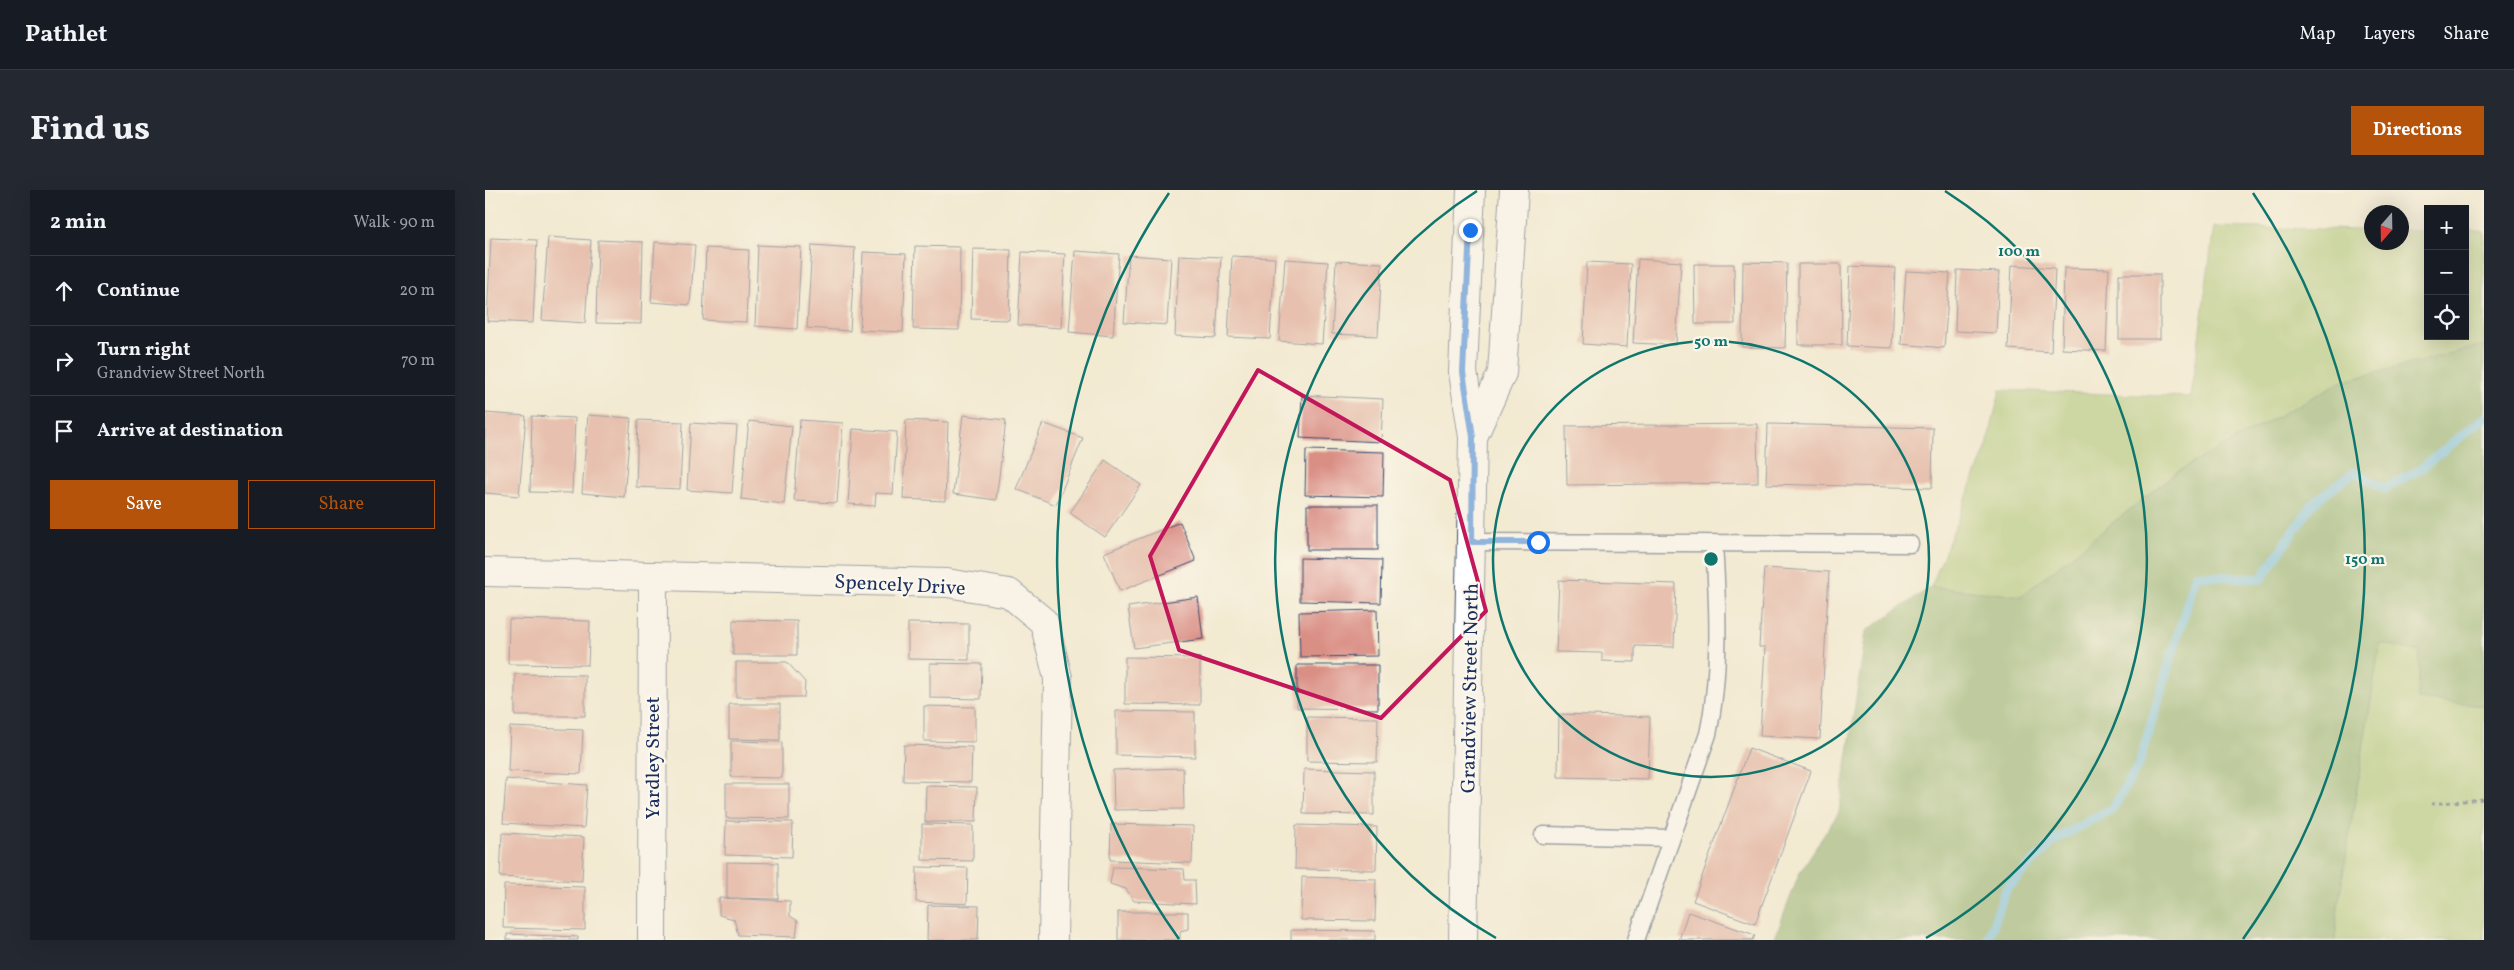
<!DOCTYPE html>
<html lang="en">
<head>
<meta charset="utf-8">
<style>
  body { margin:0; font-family:Vollkorn,serif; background:#242831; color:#f1f3f6 }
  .controls { position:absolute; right:15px; top:15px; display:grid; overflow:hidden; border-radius:0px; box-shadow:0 5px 20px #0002 }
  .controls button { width:45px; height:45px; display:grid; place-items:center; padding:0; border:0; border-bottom:1px solid #363941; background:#171b24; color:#f1f3f6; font:25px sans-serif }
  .compass { position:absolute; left:1879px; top:15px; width:45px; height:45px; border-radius:50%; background:#171b24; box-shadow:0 5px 20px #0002; rotate:200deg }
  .stop { position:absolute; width:15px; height:15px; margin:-11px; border:4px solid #1a73e8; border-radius:50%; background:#fff }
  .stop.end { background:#1a73e8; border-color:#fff; box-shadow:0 1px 5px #0008 }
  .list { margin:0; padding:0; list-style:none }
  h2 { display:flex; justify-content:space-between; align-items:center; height:65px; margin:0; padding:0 20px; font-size:21px }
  h2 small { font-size:16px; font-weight:400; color:#9ea1a6 }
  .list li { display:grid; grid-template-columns:32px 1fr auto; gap:15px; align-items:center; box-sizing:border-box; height:70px; padding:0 20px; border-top:1px solid #363941 }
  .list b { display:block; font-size:19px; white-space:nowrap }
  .list p { margin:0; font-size:16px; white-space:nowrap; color:#9ea1a6 }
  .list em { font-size:16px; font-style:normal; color:#9ea1a6 }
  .actions { display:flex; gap:10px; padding:15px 20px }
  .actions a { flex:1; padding:11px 0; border:1px solid #b45309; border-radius:0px; text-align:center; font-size:18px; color:#b45309 }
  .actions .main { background:#b45309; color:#fff }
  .icon { flex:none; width:28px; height:28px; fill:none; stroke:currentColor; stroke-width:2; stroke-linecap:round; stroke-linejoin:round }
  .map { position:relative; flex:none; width:1999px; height:750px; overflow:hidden; border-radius:0px }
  header { display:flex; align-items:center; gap:30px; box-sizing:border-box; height:70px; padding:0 25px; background:#171b24; border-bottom:1px solid #363941 }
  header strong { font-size:24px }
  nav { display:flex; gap:28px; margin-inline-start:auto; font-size:18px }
  .intro { display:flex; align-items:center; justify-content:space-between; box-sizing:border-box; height:120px; padding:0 30px }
  h1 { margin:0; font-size:35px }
  .button { padding:12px 22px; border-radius:0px; background:#b45309; color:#fff; font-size:18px; font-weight:700 }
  main { display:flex; gap:30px; padding:0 30px }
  aside { flex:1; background:#171b24; border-radius:0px; box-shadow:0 5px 20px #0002 }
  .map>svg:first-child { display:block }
</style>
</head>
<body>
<header>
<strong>Pathlet</strong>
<nav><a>Map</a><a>Layers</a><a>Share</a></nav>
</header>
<div class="intro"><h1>Find us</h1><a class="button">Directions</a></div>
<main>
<aside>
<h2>2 min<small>Walk · 90 m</small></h2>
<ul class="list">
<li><svg class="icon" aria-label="ahead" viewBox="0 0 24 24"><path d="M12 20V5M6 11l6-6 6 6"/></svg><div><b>Continue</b></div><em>20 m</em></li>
<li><svg class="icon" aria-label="right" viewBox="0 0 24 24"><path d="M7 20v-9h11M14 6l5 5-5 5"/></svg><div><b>Turn right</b><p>Grandview Street North</p></div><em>70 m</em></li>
<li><svg class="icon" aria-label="arrive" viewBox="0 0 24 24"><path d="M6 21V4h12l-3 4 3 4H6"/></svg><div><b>Arrive at destination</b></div></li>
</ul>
<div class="actions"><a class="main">Save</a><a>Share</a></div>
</aside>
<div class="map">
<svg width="1999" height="750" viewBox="0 0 1999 750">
  <rect width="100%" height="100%" fill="#fbf7ec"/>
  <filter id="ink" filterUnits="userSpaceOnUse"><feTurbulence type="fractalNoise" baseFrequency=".02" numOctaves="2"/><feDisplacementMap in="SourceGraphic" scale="10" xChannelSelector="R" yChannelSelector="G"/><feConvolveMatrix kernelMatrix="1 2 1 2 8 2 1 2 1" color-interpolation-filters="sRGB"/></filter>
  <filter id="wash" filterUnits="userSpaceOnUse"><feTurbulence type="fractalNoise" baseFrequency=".0096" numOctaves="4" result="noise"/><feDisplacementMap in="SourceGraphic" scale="20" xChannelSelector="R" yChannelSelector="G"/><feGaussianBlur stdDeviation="1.12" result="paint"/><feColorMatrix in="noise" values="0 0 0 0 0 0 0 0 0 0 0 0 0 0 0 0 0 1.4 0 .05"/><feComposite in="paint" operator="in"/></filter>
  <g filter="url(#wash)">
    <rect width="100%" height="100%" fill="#f3ead2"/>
    <g fill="#a0c16b" stroke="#5e7864">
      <path d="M1729 37 1886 40V52H1916L1917 40 1943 41V146H1980V41H1999V155L1855 192 1692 282 1536 406 1446 397 1502 256 1515 200 1706 207Z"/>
      <path d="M1895 452 1935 462 1933 509 1999 516V750H1850L1853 716Z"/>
    </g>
    <path fill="#80a75f" stroke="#4e6b5e" d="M1999 155V516L1933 509 1935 462 1895 453 1853 716 1850 750H1289L1315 682 1354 622 1381 441 1446 397 1536 406 1692 282 1855 192Z"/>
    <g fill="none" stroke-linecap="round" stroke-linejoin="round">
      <path stroke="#67bbe3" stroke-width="9" d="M1503 750 1521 699 1570 650 1628 618 1654 574 1711 385 1776 389 1829 312 1870 282 1900 299 1934 280 1999 228"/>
    </g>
    <g id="blocks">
      <g fill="#da8f85">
        <path d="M63 47 106 50 100 133 57 130Z"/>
        <path d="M6 48 52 50 48 133 2 131Z"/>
        <path d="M113 50 158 52 156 134 111 133Z"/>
        <path d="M170 52 210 55 205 115 166 112Z"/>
        <path d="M273 55 316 57 312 139 270 136Z"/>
        <path d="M327 55 370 58 365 141 322 138Z"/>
        <path d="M430 56 475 57 474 140 428 139Z"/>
        <path d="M221 58 264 60 261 132 218 130Z"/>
        <path d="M488 59 526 60 524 130 486 129Z"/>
        <path d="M590 61 634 64 628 146 584 142Z"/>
        <path d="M378 62 421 64 418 142 375 140Z"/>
        <path d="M537 62 580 64 576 138 533 135Z"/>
        <path d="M644 65 686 68 682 135 639 132Z"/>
        <path d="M694 65 736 67 731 148 690 146Z"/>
        <path d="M747 66 790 68 785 149 743 147Z"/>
        <path d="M800 69 843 72 837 154 794 151Z"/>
        <path d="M1153 69 1196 72 1191 155 1148 153Z"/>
        <path d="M851 71 897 73 893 146 847 144Z"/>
        <path d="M1102 72 1146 74 1142 157 1098 154Z"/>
        <path d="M1258 72 1302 73 1300 158 1257 157Z"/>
        <path d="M1209 74H1249L1250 134H1210Z"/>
        <path d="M1313 74H1356L1357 155H1313Z"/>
        <path d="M1527 75 1570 78 1566 162 1523 159Z"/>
        <path d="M1365 76 1410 78 1407 158 1362 156Z"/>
        <path d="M1579 78 1624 79 1621 161 1577 159Z"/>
        <path d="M1472 80 1514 82 1511 143 1470 141Z"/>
        <path d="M1421 81 1465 83 1459 158 1416 154Z"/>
        <rect x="1634" y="84" width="41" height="65"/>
        <path d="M817 205 898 209 896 252 815 248Z"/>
        <path d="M0 223 41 226 34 306 0 303Z"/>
        <path d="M103 225 146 228 139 307 97 303Z"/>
        <path d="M478 225 521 230 511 310 468 304Z"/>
        <path d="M47 226 90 228 87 303 45 302Z"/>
        <path d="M153 230 198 232 195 299 151 297Z"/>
        <path d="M315 230 358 233 352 313 309 311Z"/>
        <path d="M421 230 463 232 460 311 418 309Z"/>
        <path d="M264 231 307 236 299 314 256 309Z"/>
        <path d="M206 233 252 236 247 303 202 300Z"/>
        <path d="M558 233 598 248 571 315 531 299Z"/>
        <path d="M1272 234 1273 293 1082 295 1081 236Z"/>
        <path d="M1283 234 1448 238 1447 298 1281 294Z"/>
        <path d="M368 239 412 242 408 304 391 303 390 316 363 314Z"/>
        <path d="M821 260 899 262 898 307 820 305Z"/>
        <path d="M620 270 656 295 620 347 585 323Z"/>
        <rect x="822" y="315" width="71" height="45"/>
        <path d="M695 332 711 371 635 401 619 363Z"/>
        <path d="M815 368 897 370 896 413 815 411Z"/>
        <path d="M1279 378 1344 382 1335 549 1275 546 1280 457H1274Z"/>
        <path d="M1074 390 1191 394 1189 457 1150 456V472L1117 471V463L1071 462Z"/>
        <path d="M713 407 718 449 649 458 643 417Z"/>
        <path d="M892 420 893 466 815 467 814 422Z"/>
        <path d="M24 429 105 431 103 475 23 474Z"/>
        <path d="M248 430 312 431V465H248Z"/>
        <path d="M423 433 484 434V470L423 469Z"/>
        <path d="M640 467 715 468V515L640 514Z"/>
        <path d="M251 472H302L320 492 319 507H251Z"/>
        <path d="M445 473 497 474 496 509 445 508Z"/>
        <path d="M812 475H893V519L812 518Z"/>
        <path d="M30 484 100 485V526H30Z"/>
        <path d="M244 514H295V550L244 549Z"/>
        <path d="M439 516 490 517V552L439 551Z"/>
        <path d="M631 521 710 522V567L631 565Z"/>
        <path d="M1074 524 1165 527 1163 589 1073 587Z"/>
        <path d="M822 527 893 528 892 572 822 571Z"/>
        <path d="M25 537 98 540 96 584 23 581Z"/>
        <path d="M246 551 297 552V588L246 587Z"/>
        <path d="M419 555 487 557 486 592 418 591Z"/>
        <path d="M1264 558 1326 581 1270 734 1208 711Z"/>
        <path d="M698 578 699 619 629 620 628 580Z"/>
        <path d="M819 579 889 581V625L818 624Z"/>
        <path d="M21 589 102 595 99 638 18 633Z"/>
        <path d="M241 594H304V629L241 628Z"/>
        <path d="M441 596 492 597 491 632H440Z"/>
        <path d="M241 631 308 632 307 667 240 665Z"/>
        <path d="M437 634 488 635V671L437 670Z"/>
        <path d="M626 634 708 636 707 673 625 670Z"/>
        <path d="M811 635 892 637 891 680 810 679Z"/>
        <path d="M17 643 99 647 97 691 15 687Z"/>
        <path d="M242 672 293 673V709L242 708Z"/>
        <path d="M432 677 483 678 482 714 431 712Z"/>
        <path d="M628 677 699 679 700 690H710L711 714 649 711 641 699 625 694Z"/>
        <path d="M817 687 891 689 890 731 816 730Z"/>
        <path d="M19 695 100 697V740L18 738Z"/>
        <path d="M234 708 305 711V726L313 731 311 747 253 745 249 729 234 725Z"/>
        <path d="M443 715 494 716 493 750H442Z"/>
        <path d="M633 722H703V739L695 741V750H633Z"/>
        <path d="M1203 722 1270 745 1268 750H1194Z"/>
        <path d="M806 740 890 741V750H806Z"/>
        <path d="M22 744 93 747V750H22Z"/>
      </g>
    </g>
  </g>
  <g filter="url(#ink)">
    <use href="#blocks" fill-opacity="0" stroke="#3b4b6f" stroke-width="1"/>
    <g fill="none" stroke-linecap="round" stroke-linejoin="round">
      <g stroke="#3b4b6f" stroke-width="19">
        <g id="service">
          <path d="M987 352 1425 354"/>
          <path d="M1058 645 1186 648"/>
          <path d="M1151 750 1223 544C1236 483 1233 416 1229 354"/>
        </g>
      </g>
      <g stroke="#3b4b6f" stroke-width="30">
        <g id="minor">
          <path d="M0 382 462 393 524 403 559 432 573 488 568 750"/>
          <path d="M167 750 168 387"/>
        </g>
      </g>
      <g stroke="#3b4b6f" stroke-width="30">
        <g id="tertiary">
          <path d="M988 247 1017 183 1029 0"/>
          <path d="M978 750 988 247 978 182 986 0"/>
        </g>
      </g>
      <path stroke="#3b4b6f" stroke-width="3" stroke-dasharray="4 4" stroke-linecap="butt" d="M1946 614 1999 609"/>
      <use href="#service" stroke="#fff" stroke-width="16"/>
      <use href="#minor" stroke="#fff" stroke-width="28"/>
      <use href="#tertiary" stroke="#fff" stroke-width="28"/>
    </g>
  </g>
  <g fill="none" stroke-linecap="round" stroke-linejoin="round" filter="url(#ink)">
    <path stroke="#1a73e8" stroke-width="6" d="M985 40 978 182 988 247 987 352H1053"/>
  </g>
  <path d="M0 0H1999V750H0ZM773 180 965 290 1001 421 896 528 694 460 665 366Z" fill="#f3ead2" fill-opacity=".55" fill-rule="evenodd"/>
  <path fill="none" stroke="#c2185b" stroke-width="4" stroke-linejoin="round" d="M773 180 965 290 1001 421 896 528 694 460 665 366Z"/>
  <g fill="none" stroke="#0f766e" stroke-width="2.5">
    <circle cx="1226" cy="369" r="218"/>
    <path d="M1011 748A436 436 0 0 1 992 1M1460 1A436 436 0 0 1 1441 748"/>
    <path d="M694 749A654 654 0 0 1 684 3M1768 3A654 654 0 0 1 1758 749"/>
  </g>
  <g text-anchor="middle" stroke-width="4.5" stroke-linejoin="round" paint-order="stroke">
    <g font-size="20" fill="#1b2f5e" stroke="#fbf7ec">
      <text transform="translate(415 394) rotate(3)" y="7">Spencely Drive</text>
      <text transform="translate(984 498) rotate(-89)" y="7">Grandview Street North</text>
      <text transform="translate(167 568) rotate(-90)" y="7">Yardley Street</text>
    </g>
  </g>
  <circle cx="1226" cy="369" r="8" fill="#0f766e" stroke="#fbf7ec" stroke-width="2.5"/>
  <g font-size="15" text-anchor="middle" font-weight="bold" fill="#0f766e" stroke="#fbf7ec" stroke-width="4.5" stroke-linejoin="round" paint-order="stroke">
    <text x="1534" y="66">100 m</text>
    <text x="1226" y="156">50 m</text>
    <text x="1880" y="374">150 m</text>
  </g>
</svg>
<div class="controls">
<button>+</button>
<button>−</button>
<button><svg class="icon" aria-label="locate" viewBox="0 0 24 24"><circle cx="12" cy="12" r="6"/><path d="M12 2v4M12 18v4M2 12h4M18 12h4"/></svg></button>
</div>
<svg class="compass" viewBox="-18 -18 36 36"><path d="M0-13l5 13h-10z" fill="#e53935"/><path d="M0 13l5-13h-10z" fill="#9ea1a6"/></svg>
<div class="stop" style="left:1053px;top:352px"></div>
<div class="stop end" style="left:985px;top:40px"></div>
</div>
</main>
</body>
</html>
